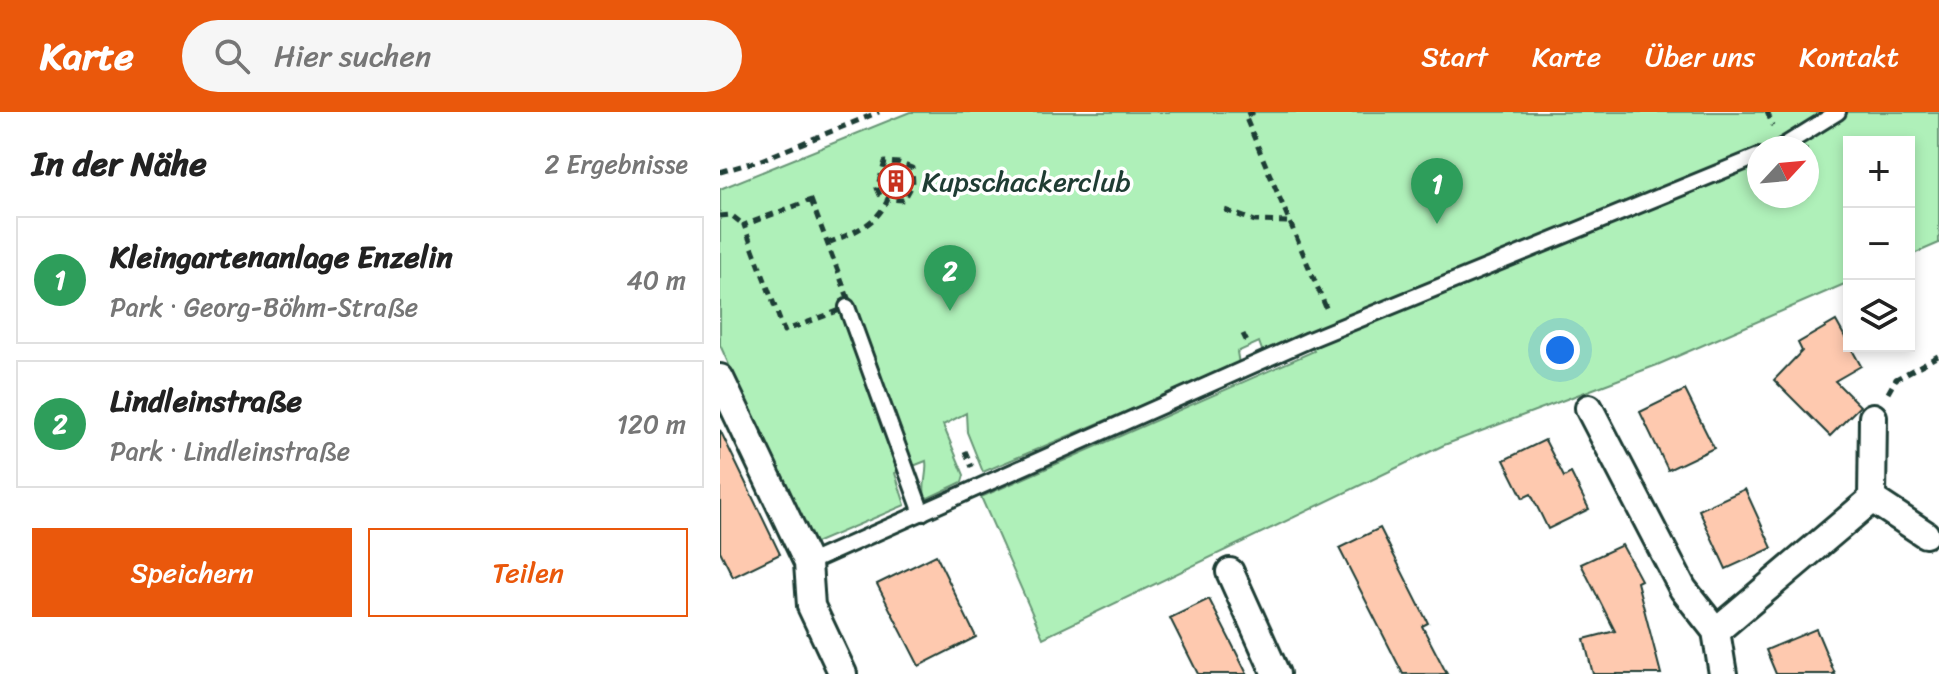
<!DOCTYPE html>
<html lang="de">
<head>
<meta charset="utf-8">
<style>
  body { margin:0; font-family:Sriracha,sans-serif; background:#f6f6f6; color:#222 }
  .controls { position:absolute; right:24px; top:24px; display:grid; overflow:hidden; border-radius:0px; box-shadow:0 4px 12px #0003 }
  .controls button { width:72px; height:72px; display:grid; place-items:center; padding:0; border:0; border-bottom:2px solid #e0e0e0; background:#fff; color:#222; font:40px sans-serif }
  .compass { position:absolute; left:1027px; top:24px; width:72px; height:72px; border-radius:50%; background:#fff; box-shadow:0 4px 12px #0003; rotate:64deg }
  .you { position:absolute; left:840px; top:238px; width:28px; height:28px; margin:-20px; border:6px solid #fff; border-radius:50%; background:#1a73e8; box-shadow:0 0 0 12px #1a73e833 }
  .badge { display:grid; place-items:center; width:52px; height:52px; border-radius:50%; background:#ea580c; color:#fff; font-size:26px; font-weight:700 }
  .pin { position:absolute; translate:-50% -66px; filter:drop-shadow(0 2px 4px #0008) }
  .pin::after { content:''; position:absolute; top:42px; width:28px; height:24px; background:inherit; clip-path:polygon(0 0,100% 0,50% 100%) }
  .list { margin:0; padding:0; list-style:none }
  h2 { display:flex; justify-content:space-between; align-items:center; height:104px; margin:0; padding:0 32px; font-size:34px }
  h2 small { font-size:26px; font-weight:400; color:#767676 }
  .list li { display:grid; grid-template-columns:52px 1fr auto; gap:24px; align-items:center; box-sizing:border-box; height:128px; margin:0 16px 16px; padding:0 16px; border:2px solid #e0e0e0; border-radius:0px }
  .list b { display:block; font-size:30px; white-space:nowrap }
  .list p { margin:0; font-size:26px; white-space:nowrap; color:#767676 }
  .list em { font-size:26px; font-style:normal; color:#767676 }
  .actions { display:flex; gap:16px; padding:24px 32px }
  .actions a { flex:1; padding:18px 0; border:2px solid #ea580c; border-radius:0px; text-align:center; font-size:28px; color:#ea580c }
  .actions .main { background:#ea580c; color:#fff }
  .icon { flex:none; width:44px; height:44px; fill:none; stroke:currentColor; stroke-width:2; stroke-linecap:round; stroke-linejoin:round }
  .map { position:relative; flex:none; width:1219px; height:562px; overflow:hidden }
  header { display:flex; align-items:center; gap:48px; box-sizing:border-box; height:112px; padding:0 40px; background:#ea580c; color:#fff }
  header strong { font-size:38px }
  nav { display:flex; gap:44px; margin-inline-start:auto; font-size:28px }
  .search { width:560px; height:72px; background:#f6f6f6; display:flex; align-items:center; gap:20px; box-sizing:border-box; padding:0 28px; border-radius:44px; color:#767676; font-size:30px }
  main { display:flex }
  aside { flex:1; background:#fff }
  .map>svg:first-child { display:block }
</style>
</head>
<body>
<header>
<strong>Karte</strong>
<div class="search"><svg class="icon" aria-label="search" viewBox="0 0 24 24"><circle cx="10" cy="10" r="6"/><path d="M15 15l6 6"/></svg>Hier suchen</div>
<nav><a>Start</a><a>Karte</a><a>Über uns</a><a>Kontakt</a></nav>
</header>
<main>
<aside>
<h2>In der Nähe<small>2 Ergebnisse</small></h2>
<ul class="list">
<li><span class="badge" style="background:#2e9e5b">1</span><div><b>Kleingartenanlage Enzelin</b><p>Park · Georg-Böhm-Straße</p></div><em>40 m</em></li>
<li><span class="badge" style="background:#2e9e5b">2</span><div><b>Lindleinstraße</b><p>Park · Lindleinstraße</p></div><em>120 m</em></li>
</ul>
<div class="actions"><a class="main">Speichern</a><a>Teilen</a></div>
</aside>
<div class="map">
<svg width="1219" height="562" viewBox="0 0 1219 562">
  <rect width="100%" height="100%" fill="#fff"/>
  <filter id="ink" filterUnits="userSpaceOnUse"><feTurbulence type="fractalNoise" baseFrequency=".0125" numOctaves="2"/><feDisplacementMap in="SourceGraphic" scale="16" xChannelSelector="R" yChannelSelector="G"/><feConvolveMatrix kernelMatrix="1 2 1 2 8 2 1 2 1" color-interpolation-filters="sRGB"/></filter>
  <g filter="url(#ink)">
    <path fill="#aff0b9" stroke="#679676" stroke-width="2" fill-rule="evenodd" d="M190 0H1219V131L1189 144V30H1129V170L937 253 724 333 323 526 261 385 594 239 587 223 543 241 539 230 517 240 519 252 263 360 247 320 246 301 223 313 244 363 242 370 208 386 205 384C202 371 208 362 206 349L175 361 185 393 93 432 77 404 0 233V77ZM1039 36H1087V84H1039Z"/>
    <g fill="#fec9af" stroke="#1f3d34" stroke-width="2">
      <path d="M1116 209 1141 254 1115 269 1140 294 1110 324 1054 268 1082 239 1078 231Z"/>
      <path d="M965 278 994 336 948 358 920 300Z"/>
      <path d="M0 318 60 442 13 465 0 439Z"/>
      <path d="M825 328 844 365 851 361 869 397 828 417 811 382 803 386 784 348Z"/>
      <path d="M1025 377 1052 436 1006 457 979 398Z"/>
      <path d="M660 416 708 511 702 514 727 562H683L619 436Z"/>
      <path d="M902 433 921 468 917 470 941 562H873L864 527 895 519 861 452Z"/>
      <path d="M216 443 256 525 199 554 157 472Z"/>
      <path d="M489 487 515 538 527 562H478L450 506Z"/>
      <path d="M1096 517 1115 562H1056L1046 538Z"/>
    </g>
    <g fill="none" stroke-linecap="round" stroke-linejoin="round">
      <g stroke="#1f3d34" stroke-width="20">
        <g id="service">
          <path d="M1060 36 1118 0"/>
          <path d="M127 195 202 401"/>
          <path d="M88 451 589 228 1039 44"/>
        </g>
      </g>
      <g stroke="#1f3d34" stroke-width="32">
        <g id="minor">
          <path d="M0 266 88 451 91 494 123 562"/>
          <path d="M869 296 963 477 996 519 1003 562"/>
          <path d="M1152 387 1205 422"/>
          <path d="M510 460 556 562"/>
          <path d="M996 519 1152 387 1153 305"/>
        </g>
      </g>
      <g stroke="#1f3d34" stroke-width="5" stroke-dasharray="8 6" stroke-linecap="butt">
        <path d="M534 0 525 4 607 198"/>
        <path d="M1047 0 1053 14"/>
        <path d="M0 60 41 48 159 0"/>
        <path d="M91 88 131 194 64 219 24 113Z"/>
        <path d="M505 98 535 109 570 110"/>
        <path d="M0 104 11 103 24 113"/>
        <path d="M108 131C132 121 157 113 168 87L184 88 193 72 192 56 179 51 165 50 157 76 160 83 168 87"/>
        <path d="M523 222 528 232"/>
        <path d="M1168 281 1176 267 1218 244"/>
        <path d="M245 339 252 355"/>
      </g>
      <use href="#service" stroke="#fff" stroke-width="14"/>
      <use href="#minor" stroke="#fff" stroke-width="26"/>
    </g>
  </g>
  <defs>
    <g id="building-ring" transform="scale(1.8)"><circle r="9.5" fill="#fff" stroke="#c8321e" stroke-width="1.5"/><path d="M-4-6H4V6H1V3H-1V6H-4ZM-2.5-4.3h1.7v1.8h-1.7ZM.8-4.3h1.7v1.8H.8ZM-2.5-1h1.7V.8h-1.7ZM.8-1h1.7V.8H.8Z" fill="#c8321e"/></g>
  </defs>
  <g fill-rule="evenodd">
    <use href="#building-ring" x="176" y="69"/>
  </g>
  <g text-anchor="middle" stroke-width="7" stroke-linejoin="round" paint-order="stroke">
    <g font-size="28" fill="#1f3d34" stroke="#fff" text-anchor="start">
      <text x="202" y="79">Kupschackerclub</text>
    </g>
  </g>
</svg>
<div class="controls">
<button>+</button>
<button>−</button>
<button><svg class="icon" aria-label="layers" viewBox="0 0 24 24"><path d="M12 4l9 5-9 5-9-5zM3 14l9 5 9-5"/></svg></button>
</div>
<svg class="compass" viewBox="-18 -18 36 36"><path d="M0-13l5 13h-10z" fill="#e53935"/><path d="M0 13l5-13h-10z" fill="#767676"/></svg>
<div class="you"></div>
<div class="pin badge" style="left:717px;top:112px;background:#2e9e5b">1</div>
<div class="pin badge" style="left:230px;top:199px;background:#2e9e5b">2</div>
</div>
</main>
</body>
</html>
